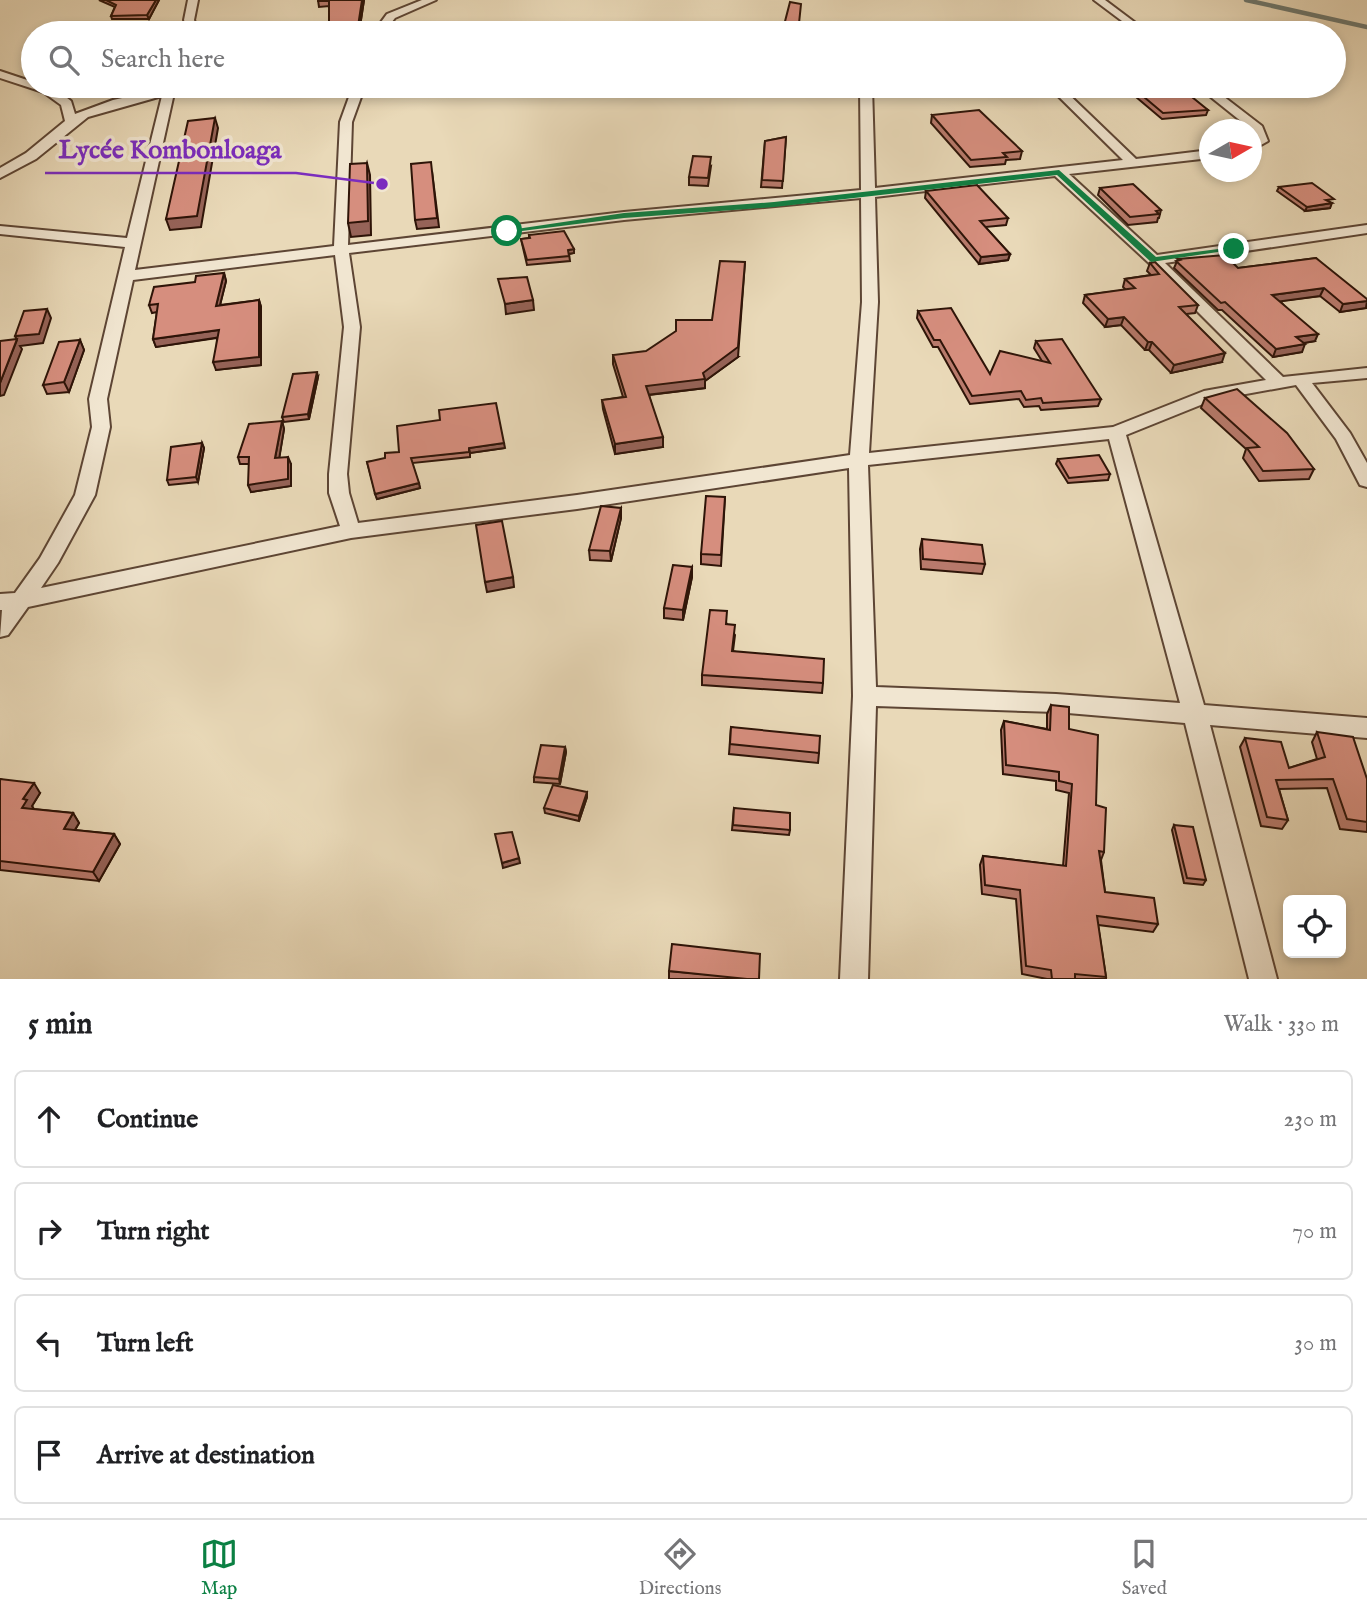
<!DOCTYPE html>
<html lang="en">
<head>
<meta charset="utf-8">
<style>
  body { margin:0; font-family:"IM FELL English",serif; background:#f2f2f2; color:#202124 }
  .controls { position:absolute; right:21px; bottom:21px; display:grid; overflow:hidden; border-radius:10px; box-shadow:0 4px 10px #0003 }
  .controls button { width:63px; height:63px; display:grid; place-items:center; padding:0; border:0; border-bottom:2px solid #e0e0e0; background:#fff; color:#202124; font:35px sans-serif }
  .compass { position:absolute; left:1199px; top:119px; width:63px; height:63px; border-radius:50%; background:#fff; box-shadow:0 4px 10px #0003; rotate:81deg }
  .stop { position:absolute; width:21px; height:21px; margin:-16px; border:5px solid #0b8043; border-radius:50%; background:#fff }
  .stop.end { background:#0b8043; border-color:#fff; box-shadow:0 2px 7px #0008 }
  .list { margin:0; padding:0; list-style:none }
  h2 { display:flex; justify-content:space-between; align-items:center; height:91px; margin:0; padding:0 28px; font-size:30px }
  h2 small { font-size:23px; font-weight:400; color:#757577 }
  .list li { display:grid; grid-template-columns:46px 1fr auto; gap:21px; align-items:center; box-sizing:border-box; height:98px; margin:0 14px 14px; padding:0 14px; border:2px solid #e0e0e0; border-radius:10px }
  .list b { display:block; font-size:26px; white-space:nowrap }
  .list em { font-size:23px; font-style:normal; color:#757577 }
  .icon { flex:none; width:38px; height:38px; fill:none; stroke:currentColor; stroke-width:2; stroke-linecap:round; stroke-linejoin:round }
  .map { position:relative; flex:none; width:1367px; height:979px; overflow:hidden }
  .search { position:absolute; background:#fff; box-shadow:0 4px 10px #0003; left:21px; right:21px; top:21px; height:77px; display:flex; align-items:center; gap:18px; box-sizing:border-box; padding:0 24px; border-radius:38px; color:#757577; font-size:26px }
  .sheet { height:539px; background:#fff }
  nav { display:flex; justify-content:space-around; align-items:center; box-sizing:border-box; height:98px; border-top:2px solid #e0e0e0; background:#fff; font-size:19px; color:#757577 }
  nav a { display:grid; justify-items:center; gap:4px }
  nav .on { color:#0b8043 }
  .map>svg:first-child { display:block }
</style>
</head>
<body>
<div class="map">
<svg width="1367" height="979" viewBox="0 0 1367 979">
  <rect width="100%" height="100%" fill="#e9d9b8"/>
  <filter id="stains"><feTurbulence type="fractalNoise" baseFrequency=".00286" numOctaves="4"/><feColorMatrix values="0 0 0 0 .2 0 0 0 0 .09 0 0 0 0 .02 0 0 0 .5 -.17"/></filter>
  <radialGradient id="worn" r=".72"><stop offset=".6" stop-color="#630" stop-opacity="0"/><stop offset="1" stop-color="#630" stop-opacity=".3"/></radialGradient>
  <g fill="none" stroke-linecap="round" stroke-linejoin="round">
    <path stroke="#6d786f" stroke-width="4.5" d="M1246 0 1367 27"/>
    <g stroke="#5d4534" stroke-width="4">
      <g id="street">
        <path d="M188 0H198L194 20 199 33H189L184 20Z"/>
        <path d="M422 0H436L395 18 383 33H373L387 14Z"/>
        <path d="M1094 0H1105L1149 33H1138Z"/>
        <path d="M992 27H1000L1006 33H995L991 29Z"/>
        <path d="M0 71 33 82V86H80L78 88 58 91 71 101 75 114 113 100 164 89V86H196L174 93 135 270 334 246 340 122 353 86H365L352 122 348 245 624 212 861 190 860 86H872L875 188 1123 160 1048 86H1060L1136 159 1210 150V158L1069 174 1157 255 1367 225V233L1165 263 1283 377 1367 368V378L1312 383 1350 433 1367 463V487L1360 485 1336 439 1296 385 1213 400 1126 435 1204 705 1367 718V738L1210 725 1277 979H1249L1185 723 1056 712 876 706 868 979H840L853 696 849 468 577 509 351 538 28 607 8 635 0 637 2 610H0V594L15 593 40 558 75 495 92 427 89 399 125 247 0 234V226L127 238 162 96 88 117 36 159 0 178V168L26 153 65 121 61 105 43 92 0 78ZM1055 176 1149 263 1266 380 1204 391 1113 427 869 453 878 302 875 197ZM861 198 862 302 850 455 577 495 358 523 349 493 347 474 360 327 349 253 624 220ZM335 255 344 327 329 474V493L340 526 41 588 58 563 95 495 110 427 107 399 133 280ZM1109 439 1180 703 1056 694 876 687 868 465Z"/>
        <path d="M1197 86H1210L1262 126 1268 141 1252 150V141L1255 139 1252 130Z"/>
      </g>
    </g>
    <use href="#street" fill="#f1e6d1" fill-rule="evenodd"/>
  </g>
  <g fill="#b87a6c" stroke="#2e1408" stroke-width="2">
    <path d="M99 0H159L149 19H112L111 16 115 7Z"/>
    <path d="M318 0H364L359 33H329V6L319 7Z"/>
    <path d="M888 25 937 33H890L887 30Z"/>
    <path d="M774 86H793L792 96 774 95Z"/>
    <path d="M1123 86H1163L1174 94 1208 110 1206 115 1162 119Z"/>
    <path d="M932 115 1022 151 1020 159 1006 160 1005 164 970 167 931 123Z"/>
    <path d="M786 137 782 188 761 187 765 141Z"/>
    <path d="M711 166 708 186 689 185V177Z"/>
    <path d="M1279 187 1331 203 1330 208 1305 211 1277 191Z"/>
    <path d="M1100 188 1161 210 1159 218H1158L1157 222 1128 225 1098 195Z"/>
    <path d="M926 191 1008 218 1006 225 985 227 1010 254 1008 260 979 264 925 198Z"/>
    <path d="M529 235 574 249V253L569 254 570 261 527 265 521 239 529 238Z"/>
    <path d="M1316 258 1366 308 1340 312 1320 296 1280 301 1315 341 1303 343 1302 352 1273 357 1222 310H1218L1174 268 1178 259 1238 268Z"/>
    <path d="M1150 263 1198 305 1195 313 1186 314 1222 362 1171 373 1149 350H1145L1121 325 1105 327 1083 303 1085 295 1126 290 1123 287 1125 279 1151 275 1147 271Z"/>
    <path d="M224 273 226 281 220 305 259 300 261 307V365L216 370 217 338 156 347 153 339 157 312 152 313 149 305 195 282Z"/>
    <path d="M918 311 990 374 1042 361 1034 348 1036 341 1101 399 1098 406 1041 410 1039 406 1024 407 1019 399 970 404 938 347H933L917 318Z"/>
    <path d="M80 340 84 350 69 392 47 394 43 385Z"/>
    <path d="M613 355 738 357 705 381V388L649 395 663 447 615 454 603 409 602 400 623 397 613 364Z"/>
    <path d="M318 377 309 419 284 422 282 417Z"/>
    <path d="M1205 398 1314 469 1309 479 1259 481 1243 458 1246 449 1201 408Z"/>
    <path d="M282 421 284 429 279 458 291 464V486L251 492 249 464H240L238 457Z"/>
    <path d="M202 443 204 448 198 482 169 485 167 480Z"/>
    <path d="M505 448 470 453V457L412 463 420 488 377 499 367 462Z"/>
    <path d="M1058 459 1110 474 1108 480 1068 483 1056 464Z"/>
    <path d="M725 497 721 566 701 564V554Z"/>
    <path d="M621 508V518L611 561 590 560 589 550Z"/>
    <path d="M922 539 985 564 982 574 921 569 920 549Z"/>
    <path d="M692 567V577L683 620 664 618V608Z"/>
    <path d="M727 624 735 635 733 651 823 683 822 693 702 685V675Z"/>
    <path d="M1051 705 1069 729 1096 805 1104 852 1101 860 1105 892 1158 924 1153 932 1098 925 1106 977V979H1047L1022 974 1016 899 982 894 980 865 983 856 1063 866 1069 793 1056 790V781L1003 774 1001 730 1004 721 1047 729V714Z"/>
    <path d="M731 727 819 753 818 763 729 754Z"/>
    <path d="M1317 732 1367 779V832L1340 829 1327 788 1279 789 1288 820 1282 829 1261 826 1240 747 1245 738 1289 768 1317 759 1312 742Z"/>
    <path d="M565 747 566 752 560 784 534 782V777Z"/>
    <path d="M0 779 40 793 32 806 34 809 73 813 79 823 75 830 114 834 120 844 99 881 0 870Z"/>
    <path d="M587 792V797L579 821 545 813 544 808Z"/>
    <path d="M734 808 790 830 789 835 732 830Z"/>
    <path d="M1174 825 1206 880 1203 885 1184 883 1172 830Z"/>
    <path d="M669 971 759 979H669Z"/>
  </g>
  <g fill="#966358" stroke="#2e1408" stroke-width="2">
    <path d="M156 0H159L149 19 147 15Z"/>
    <path d="M362 0H364L359 33H357Z"/>
    <path d="M215 118 218 128 201 227 170 230 166 219Z"/>
    <path d="M367 163 370 175 371 235 351 237 348 223Z"/>
    <path d="M432 171 439 227 417 229 415 220Z"/>
    <path d="M1332 203 1330 208 1305 211 1307 207Z"/>
    <path d="M574 249V253L568 254V250Z"/>
    <path d="M1010 254 1008 260 979 264 981 257Z"/>
    <path d="M745 262 738 357 705 381V388L646 395V386L703 373Z"/>
    <path d="M224 273 226 281 218 313 216 306Z"/>
    <path d="M1324 288 1320 296 1269 303 1272 295Z"/>
    <path d="M259 300 261 307V365L216 370 213 362Z"/>
    <path d="M533 300 534 310 506 314 505 304Z"/>
    <path d="M1367 301 1366 308 1340 312 1343 304Z"/>
    <path d="M47 309 51 318 43 343 20 346 22 349 4 395 0 396V383L17 340 15 336Z"/>
    <path d="M1124 317 1121 325 1105 327 1108 319Z"/>
    <path d="M219 330 221 337 156 347 153 339Z"/>
    <path d="M1318 334 1315 341 1293 345 1296 337Z"/>
    <path d="M80 340 84 350 69 392 64 382Z"/>
    <path d="M1148 342H1152L1149 350H1145Z"/>
    <path d="M1305 344 1302 352 1273 357 1276 349Z"/>
    <path d="M1225 353 1222 362 1171 373 1174 365Z"/>
    <path d="M317 372 318 377 309 419 308 414Z"/>
    <path d="M282 421 284 429 278 466 275 458Z"/>
    <path d="M663 437V447L615 454V444Z"/>
    <path d="M202 443 204 448 198 482 196 477Z"/>
    <path d="M504 443 505 448 470 453 469 448Z"/>
    <path d="M288 457 291 464V486L251 492 248 485Z"/>
    <path d="M419 483 420 488 377 499 375 494Z"/>
    <path d="M621 508V518L611 561 610 551Z"/>
    <path d="M692 567V577L683 620V610Z"/>
    <path d="M513 577 514 587 487 592 485 582Z"/>
    <path d="M565 747 566 752 560 784 559 779Z"/>
    <path d="M34 783 40 793 32 806 34 810 22 808 23 799Z"/>
    <path d="M587 792V797L579 821V816Z"/>
    <path d="M73 813 79 823 70 838 64 829Z"/>
    <path d="M114 834 120 844 99 881 93 872Z"/>
    <path d="M519 858 520 863 503 868 502 863Z"/>
  </g>
  <g fill="#d68e7e" stroke="#2e1408" stroke-width="2">
    <path d="M106 0H156L147 15 111 16 116 5Z"/>
    <path d="M318 0H362L357 33H329V1H318Z"/>
    <path d="M790 2 801 4 798 33H782Z"/>
    <path d="M928 23 937 33H895L888 25Z"/>
    <path d="M774 86H793V88L774 87Z"/>
    <path d="M1131 86H1163L1174 94 1187 93 1208 110 1163 113Z"/>
    <path d="M979 110 1022 151 1003 153 1007 157 971 160 932 115Z"/>
    <path d="M215 118 197 216 166 219 188 121Z"/>
    <path d="M786 137 783 181 762 180 765 141Z"/>
    <path d="M693 156 711 157 708 178 689 177Z"/>
    <path d="M431 162 437 218 415 220 411 164Z"/>
    <path d="M367 163 368 221 348 223 350 164Z"/>
    <path d="M1312 183 1334 199 1326 200 1332 203 1307 207 1279 187Z"/>
    <path d="M1133 184 1161 210 1156 211 1159 214 1130 217 1100 188Z"/>
    <path d="M977 185 1008 218 980 221 1010 254 981 257 926 191Z"/>
    <path d="M564 231 574 249 568 250 569 256 527 260 521 239 530 238 529 235Z"/>
    <path d="M1225 255 1238 268 1316 258 1367 299V301L1343 304 1324 288 1272 295 1318 334 1296 337 1305 344 1276 349 1225 302 1221 303 1176 261 1180 260 1178 259Z"/>
    <path d="M720 261 745 262 738 347 703 373 705 379 646 386 663 437 615 444 602 400 626 397 613 355 646 351 676 331V320H712Z"/>
    <path d="M1155 262 1198 305 1179 307 1225 353 1174 365 1152 342H1148L1124 317 1108 319 1085 295 1135 288 1125 279 1159 274 1150 263Z"/>
    <path d="M224 273 216 306 259 300V357L213 362 219 330 153 339 158 304 149 305 154 287 195 282 196 276Z"/>
    <path d="M527 277 533 300 505 304 498 279Z"/>
    <path d="M951 308 990 374 1000 351 1050 363 1036 341 1062 339 1101 399 1043 403 1041 398 1026 400 1021 391 972 396 940 340H934L918 311Z"/>
    <path d="M47 309 39 334 15 336 24 311Z"/>
    <path d="M17 339 0 383V341Z"/>
    <path d="M80 340 64 382 43 385 59 342Z"/>
    <path d="M317 372 308 414 282 417 293 374Z"/>
    <path d="M1237 389 1287 433 1314 469 1263 471 1247 448 1259 447 1205 398Z"/>
    <path d="M496 403 504 443 469 448V452L411 458 419 483 375 494 367 462 385 458V453L399 452 397 426 440 420 439 410Z"/>
    <path d="M282 421 275 458 288 457V479L248 485 249 457H238L249 424Z"/>
    <path d="M202 443 196 477 167 480 171 447Z"/>
    <path d="M1099 455 1110 474 1069 478 1058 459Z"/>
    <path d="M706 496 725 497 721 555 701 554Z"/>
    <path d="M601 506 621 508 610 551 589 550Z"/>
    <path d="M502 521 513 577 485 582 476 525Z"/>
    <path d="M922 539 982 545 985 564 923 559Z"/>
    <path d="M673 565 692 567 683 610 664 608Z"/>
    <path d="M710 610 727 611 726 624 735 625 732 651 824 659 823 683 702 675Z"/>
    <path d="M1051 705 1069 707V729L1098 735 1096 805 1106 808 1104 852 1099 851 1105 892 1154 898 1158 924 1097 916 1106 977 1075 974V979H1052L1051 970 1026 966 1020 890 985 885 983 856 1066 866 1072 784 1059 781V772L1006 765 1004 721 1050 730Z"/>
    <path d="M731 727 820 736 819 753 730 744Z"/>
    <path d="M1317 732 1353 737 1367 779V822L1347 819 1333 779 1276 780 1288 820 1267 817 1245 738 1281 742 1289 768 1325 757Z"/>
    <path d="M541 745 565 747 559 779 534 777Z"/>
    <path d="M0 779 34 783 23 799 27 800 22 808 73 813 64 829 114 834 93 872 0 861Z"/>
    <path d="M553 785 587 792 579 816 544 808Z"/>
    <path d="M734 808 790 813V830L733 825Z"/>
    <path d="M1174 825 1193 827 1206 880 1187 878Z"/>
    <path d="M512 832 519 858 502 863 495 834Z"/>
    <path d="M672 944 760 954 759 979H747L669 971Z"/>
  </g>
  <path fill="#0b8043" d="M1059 170 1156 257 1234 247 1238 249 1151 262 1057 175 774 207 624 218 507 233 503 231 624 213 774 202Z"/>
  <path fill="none" stroke="#7b2cbf" stroke-width="2.5" d="M382 184L296 173H45"/>
  <circle fill="#7b2cbf" stroke="#f1e6d1" stroke-width="2.5" cx="382" cy="184" r="7"/>
  <g font-size="26" text-anchor="middle" font-weight="bold" fill="#7b2cbf" stroke="#f1e6d1" stroke-width="7" stroke-linejoin="round" paint-order="stroke">
    <text x="170" y="158">Lycée Kombonloaga</text>
  </g>
  <rect width="100%" height="100%" filter="url(#stains)"/>
  <rect width="100%" height="100%" fill="url(#worn)"/>
</svg>
<div class="controls">
<button><svg class="icon" aria-label="locate" viewBox="0 0 24 24"><circle cx="12" cy="12" r="6"/><path d="M12 2v4M12 18v4M2 12h4M18 12h4"/></svg></button>
</div>
<svg class="compass" viewBox="-18 -18 36 36"><path d="M0-13l5 13h-10z" fill="#e53935"/><path d="M0 13l5-13h-10z" fill="#757577"/></svg>
<div class="stop" style="left:507px;top:231px"></div>
<div class="stop end" style="left:1234px;top:249px"></div>
<div class="search"><svg class="icon" aria-label="search" viewBox="0 0 24 24"><circle cx="10" cy="10" r="6"/><path d="M15 15l6 6"/></svg>Search here</div>
</div>
<section class="sheet">
<h2>5 min<small>Walk · 330 m</small></h2>
<ul class="list">
<li><svg class="icon" aria-label="ahead" viewBox="0 0 24 24"><path d="M12 20V5M6 11l6-6 6 6"/></svg><div><b>Continue</b></div><em>230 m</em></li>
<li><svg class="icon" aria-label="right" viewBox="0 0 24 24"><path d="M7 20v-9h11M14 6l5 5-5 5"/></svg><div><b>Turn right</b></div><em>70 m</em></li>
<li><svg class="icon" aria-label="left" viewBox="0 0 24 24"><path d="M17 20v-9H6M10 6l-5 5 5 5"/></svg><div><b>Turn left</b></div><em>30 m</em></li>
<li><svg class="icon" aria-label="arrive" viewBox="0 0 24 24"><path d="M6 21V4h12l-3 4 3 4H6"/></svg><div><b>Arrive at destination</b></div></li>
</ul>
</section>
<nav>
<a class="on"><svg class="icon" aria-label="map" viewBox="0 0 24 24"><path d="M3 6l6-2 6 2 6-2v14l-6 2-6-2-6 2zM9 4v14M15 6v14"/></svg>Map</a>
<a><svg class="icon" aria-label="directions" viewBox="0 0 24 24"><path d="M12 3l9 9-9 9-9-9zM9 14v-3h6M13 9l2 2-2 2"/></svg>Directions</a>
<a><svg class="icon" aria-label="saved" viewBox="0 0 24 24"><path d="M7 4h10v16l-5-4-5 4z"/></svg>Saved</a>
</nav>
</body>
</html>
